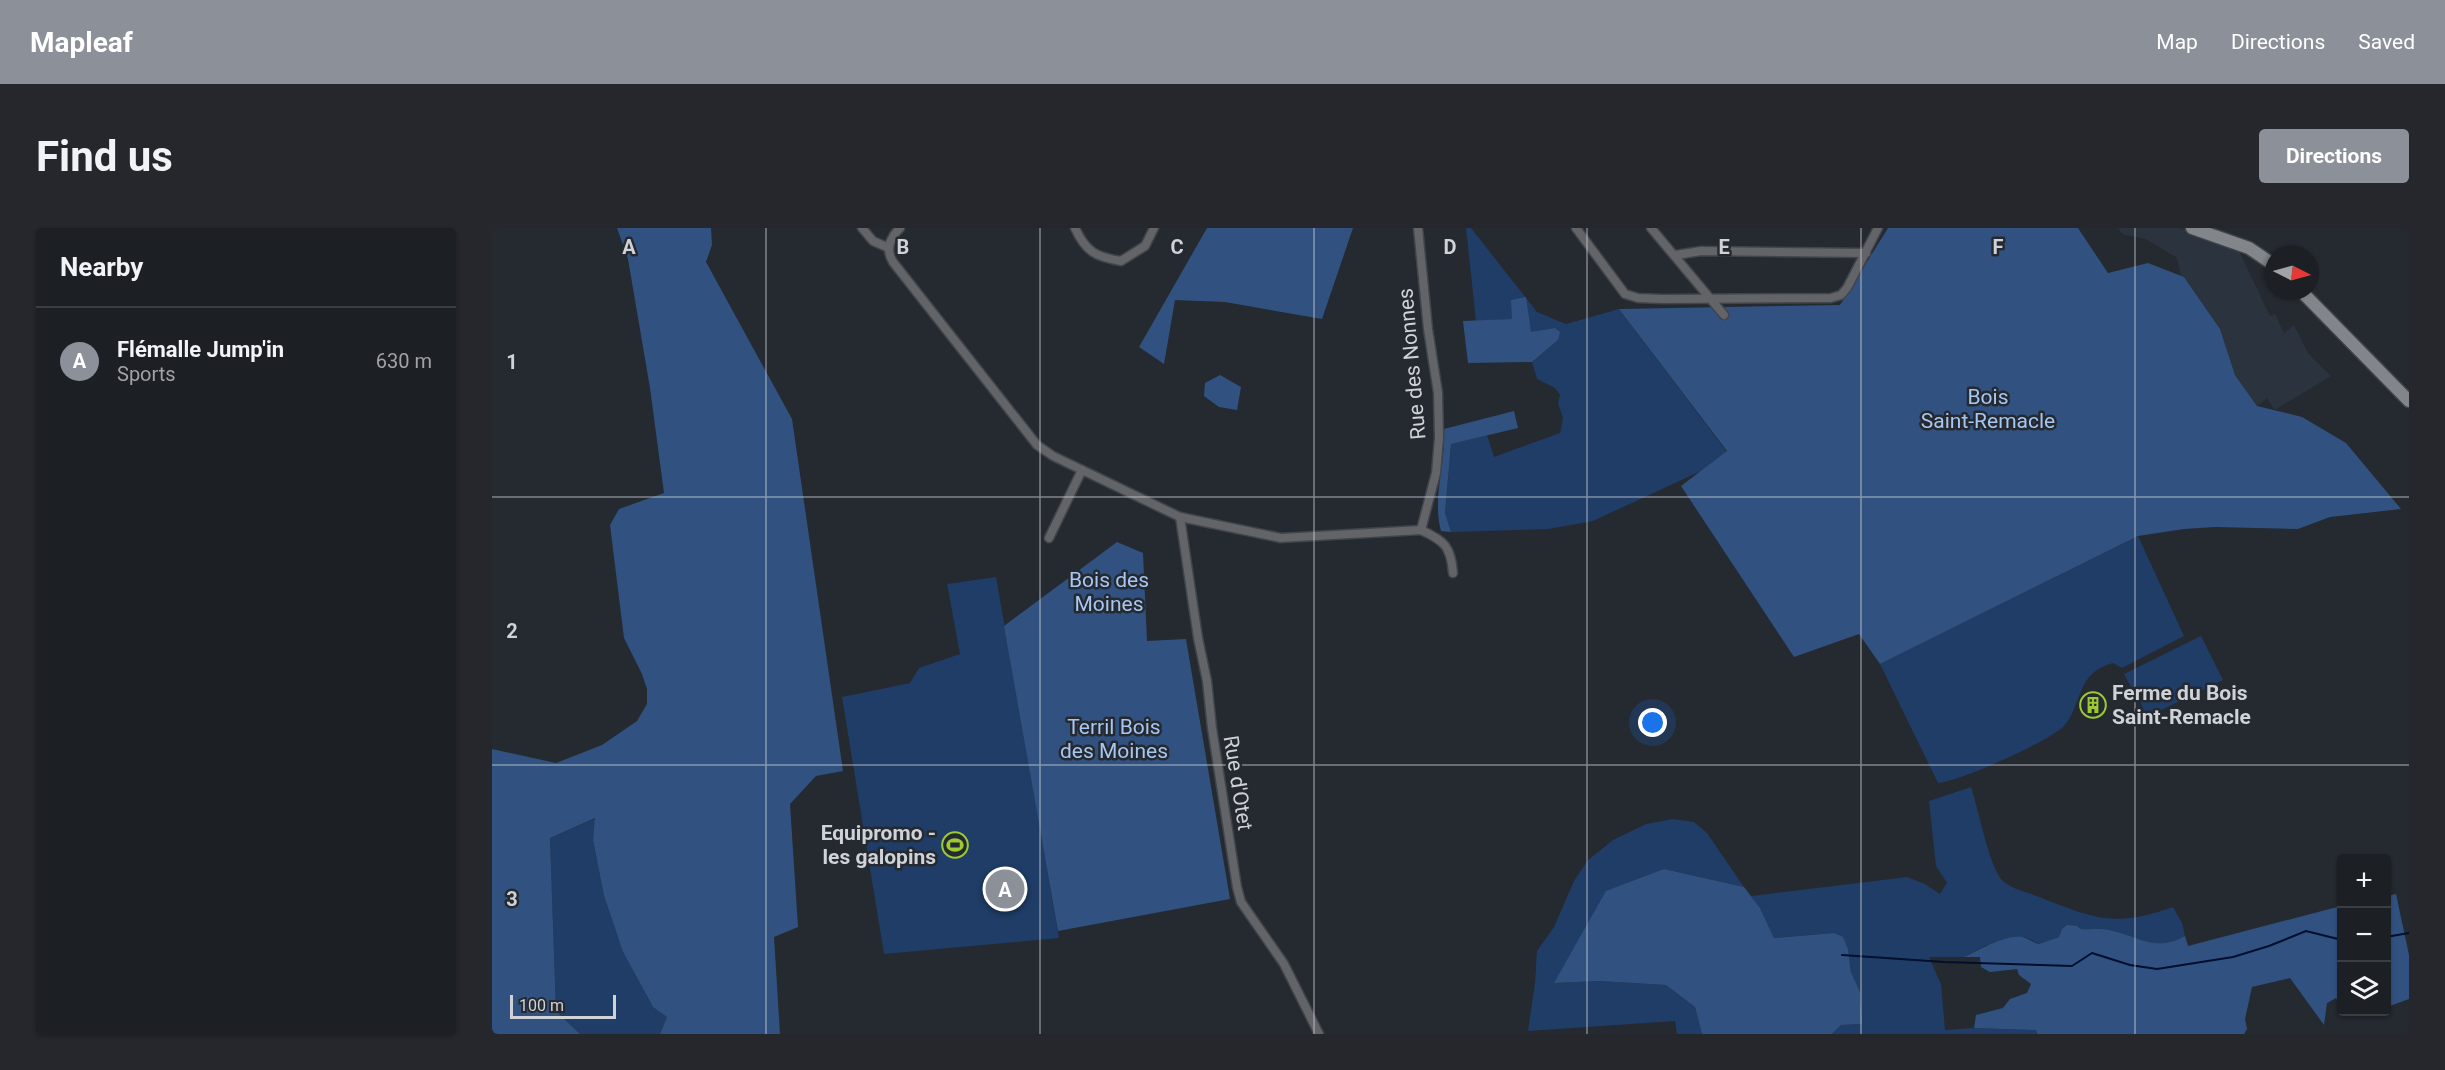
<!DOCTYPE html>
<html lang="en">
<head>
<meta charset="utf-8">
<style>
  body { margin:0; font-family:Roboto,sans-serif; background:#25272c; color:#f1f3f6 }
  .controls { position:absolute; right:18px; bottom:18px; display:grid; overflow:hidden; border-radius:6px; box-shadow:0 2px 4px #0004 }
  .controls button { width:54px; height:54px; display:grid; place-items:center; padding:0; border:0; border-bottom:2px solid #3a3d41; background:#1c1f24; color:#f1f3f6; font:30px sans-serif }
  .compass { position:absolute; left:1773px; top:18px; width:54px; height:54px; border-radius:50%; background:#1c1f24; box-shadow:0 2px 4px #0004; rotate:96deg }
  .scale { position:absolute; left:18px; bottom:15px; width:106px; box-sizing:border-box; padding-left:6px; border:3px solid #cfd2d6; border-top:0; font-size:16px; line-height:21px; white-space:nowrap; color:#cfd2d6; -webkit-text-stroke:4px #252930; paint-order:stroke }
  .you { position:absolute; left:1161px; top:495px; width:21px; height:21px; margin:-15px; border:4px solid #fff; border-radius:50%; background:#1a73e8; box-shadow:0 0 0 9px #1a73e833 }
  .badge { display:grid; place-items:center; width:39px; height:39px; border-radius:50%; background:#8c9099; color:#fff; font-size:20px; font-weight:700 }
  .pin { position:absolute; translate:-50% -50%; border:3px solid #fff; box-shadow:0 2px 6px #0006 }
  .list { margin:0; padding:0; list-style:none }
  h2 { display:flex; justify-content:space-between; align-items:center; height:78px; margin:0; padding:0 24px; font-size:26px }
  h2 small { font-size:20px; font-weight:400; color:#a0a2a6 }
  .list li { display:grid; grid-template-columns:39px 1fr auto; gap:18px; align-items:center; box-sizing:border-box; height:108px; padding:0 24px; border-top:2px solid #3a3d41 }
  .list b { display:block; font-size:22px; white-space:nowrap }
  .list p { margin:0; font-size:20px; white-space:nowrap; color:#a0a2a6 }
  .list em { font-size:20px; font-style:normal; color:#a0a2a6 }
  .icon { flex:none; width:33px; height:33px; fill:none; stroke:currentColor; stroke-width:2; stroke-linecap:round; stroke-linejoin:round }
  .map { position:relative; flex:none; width:1917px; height:806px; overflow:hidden; border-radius:6px }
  header { display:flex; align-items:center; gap:36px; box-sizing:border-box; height:84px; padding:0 30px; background:#8c9099; color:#fff }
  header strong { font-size:28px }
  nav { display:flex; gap:33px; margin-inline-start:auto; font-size:21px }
  .intro { display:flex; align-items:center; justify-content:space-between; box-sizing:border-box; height:144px; padding:0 36px }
  h1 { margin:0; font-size:42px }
  .button { padding:15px 27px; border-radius:6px; background:#8c9099; color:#fff; font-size:21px; font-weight:700 }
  main { display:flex; gap:36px; padding:0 36px }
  aside { flex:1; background:#1c1f24; border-radius:6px; box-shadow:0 2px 4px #0004 }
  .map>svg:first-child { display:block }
</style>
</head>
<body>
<header>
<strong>Mapleaf</strong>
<nav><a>Map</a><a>Directions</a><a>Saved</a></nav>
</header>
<div class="intro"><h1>Find us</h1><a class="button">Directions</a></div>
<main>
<aside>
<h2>Nearby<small></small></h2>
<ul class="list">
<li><span class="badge">A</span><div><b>Flémalle Jump'in</b><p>Sports</p></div><em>630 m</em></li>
</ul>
</aside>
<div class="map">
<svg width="1917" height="806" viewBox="0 0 1917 806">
  <rect width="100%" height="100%" fill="#252930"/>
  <path fill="#2b333e" d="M1626 0H1688L1745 19 1778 88 1783 86 1792 105 1802 97 1816 125 1839 148 1783 182 1775 170 1765 178 1743 147 1728 101 1692 49 1689 47 1685 30 1654 11 1630 6Z"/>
  <g fill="#1f3d67">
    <path d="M974 0H979L1045 84 1074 96 1127 81 1235 224 1209 243 1101 293 1057 301 959 304 953 285 959 216 995 207 1002 229 1068 205 1071 190 1066 175 1068 167 1063 160 1045 151 1040 134 1066 112 1063 100 1039 105 1033 70 1020 91 984 93Z"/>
    <path d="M1646 308 1692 408 1630 440 1621 435C1583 445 1591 477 1572 498 1558 513 1467 554 1446 555L1388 436Z"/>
    <path d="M504 349 567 710 392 726 350 469 418 455 427 440 468 426 455 356Z"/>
    <path d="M1709 408 1731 452 1655 489 1642 460 1640 461 1632 446Z"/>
    <path d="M1479 559C1487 583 1496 633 1509 651 1515 659 1533 664 1542 667 1599 689 1620 701 1681 679L1690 695 1693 708C1660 726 1647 708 1617 702 1608 700 1598 702 1589 701L1585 698 1570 701 1567 709 1547 716 1533 709 1493 718 1472 729H1437L1449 756 1453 802 1482 800 1544 802 1545 806H1340L1349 797 1369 796 1368 764 1359 744 1356 721 1342 705 1282 710 1268 680 1259 668 1415 649 1433 656 1448 666 1455 655 1444 638 1437 573Z"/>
    <path d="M104 590 101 612 112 668 131 724 161 779 175 789 168 806H88L64 783 58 610Z"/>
    <path d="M1181 591 1202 594 1215 605 1252 659 1172 641 1062 755 1107 753 1174 757 1203 779 1210 806H1185L1183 793 1036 803 1043 755 1045 723 1062 699 1082 653 1096 632 1121 612 1154 596Z"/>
  </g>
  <g fill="#315280">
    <path d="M125 0H219L220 17 214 34 300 191 351 543 324 548 298 576 306 699 282 709 288 806H168L175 789 161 779 131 724 112 668 101 612 103 590 58 610 64 783 88 806H0V521L64 535 110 517 145 493 155 476V461L150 446 132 410 118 297 127 281 172 265 158 160 136 31Z"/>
    <path d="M715 0H861L830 91 733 74 683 72 672 136 647 119Z"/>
    <path d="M1396 0H1586L1616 45 1656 35 1692 49 1728 101 1743 147 1765 178 1810 189 1854 215 1909 281 1838 289 1806 301 1723 299 1692 301 1646 308 1388 436 1367 406 1302 429 1189 258 1235 223 1127 81 1348 77Z"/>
    <path d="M1034 69 1039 104 1063 100 1068 104 1066 112 1040 134 976 135 971 93 1020 91 1019 72Z"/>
    <path d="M728 147 749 159 745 182 727 179 712 168 713 155Z"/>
    <path d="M1022 183 1026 200 959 216 953 285 959 304 949 303C940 270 954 235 952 201Z"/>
    <path d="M625 314 651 325 655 413 694 411 738 671 566 703 512 398Z"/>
    <path d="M1172 641 1252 659 1268 680 1282 710 1342 705 1351 709 1356 721 1359 744 1368 764 1370 796 1349 797 1340 806H1210L1203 779 1174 757 1107 753 1062 755 1114 663Z"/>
    <path d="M1904 666 1917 727V771L1895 779V668Z"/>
    <path d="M1849 678V779L1844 770 1835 775 1832 797 1798 750 1760 759 1753 791 1755 801 1752 806H1545L1544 802 1482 800 1484 787 1511 780 1518 771 1535 765 1539 756 1527 747 1525 741 1498 744 1489 739 1488 729H1472C1487 722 1514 706 1530 709 1536 710 1541 715 1547 716L1567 709 1570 701 1575 697 1585 698 1589 701C1598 702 1608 700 1617 702 1647 708 1662 725 1693 708L1696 718Z"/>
  </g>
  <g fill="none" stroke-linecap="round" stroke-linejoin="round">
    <g stroke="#000f2e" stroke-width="2">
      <path d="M1894 709 1917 705"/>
      <path d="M1350 727 1452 734 1580 738 1600 725 1638 737 1665 741 1741 729 1777 718 1814 703 1850 712"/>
    </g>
    <g stroke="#40444b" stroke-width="11">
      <g id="street">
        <path d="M370 0 381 13 397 20"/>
        <path d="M408 0C398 10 393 21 401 34L545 217 561 228 688 289 789 310 929 302C953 313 959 319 961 345"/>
        <path d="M583 0C594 24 604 29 629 33L653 18 662 0"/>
        <path d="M926 0 936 101 946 165 947 210 944 245 929 302"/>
        <path d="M1084 0 1133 66 1146 70 1170 71 1339 70 1349 67 1355 60 1386 0"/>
        <path d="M1159 0 1232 87"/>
        <path d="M1184 27 1209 23 1374 25"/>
        <path d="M688 289 706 410 715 453 720 500 745 659 749 674 792 736 827 806"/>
        <path d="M557 310 590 242"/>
      </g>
    </g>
    <g stroke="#40444b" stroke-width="15">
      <g id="secondary">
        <path d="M1700 0 1757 20 1782 37"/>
        <path d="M1809 63 1917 173"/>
      </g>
    </g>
    <use href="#street" stroke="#626468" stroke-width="8"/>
    <use href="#secondary" stroke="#82868b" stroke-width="12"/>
  </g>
  <path fill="none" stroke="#cfd2d6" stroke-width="1.5" stroke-opacity="0.55" d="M274 0V806M548 0V806M822 0V806M1095 0V806M1369 0V806M1643 0V806M0 269H1917M0 537H1917"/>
  <defs>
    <g id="building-ring" transform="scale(1.35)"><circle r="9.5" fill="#252930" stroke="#9cca32" stroke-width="1.5"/><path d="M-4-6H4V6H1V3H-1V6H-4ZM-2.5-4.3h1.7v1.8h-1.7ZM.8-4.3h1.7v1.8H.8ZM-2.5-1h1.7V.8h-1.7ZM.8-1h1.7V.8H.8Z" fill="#9cca32"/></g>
    <g id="stadium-ring" transform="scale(1.35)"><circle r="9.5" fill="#252930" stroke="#9cca32" stroke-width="1.5"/><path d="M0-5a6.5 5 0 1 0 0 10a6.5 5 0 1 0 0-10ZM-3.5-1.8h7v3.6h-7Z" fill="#9cca32"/></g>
  </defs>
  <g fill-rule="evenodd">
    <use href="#building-ring" x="1601" y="477"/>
    <use href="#stadium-ring" x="463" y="617"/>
  </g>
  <g text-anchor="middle" stroke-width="5" stroke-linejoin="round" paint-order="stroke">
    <g font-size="21" fill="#cfd2d6" stroke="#252930">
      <text transform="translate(920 136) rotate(-95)" y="7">Rue des Nonnes</text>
      <text transform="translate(746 555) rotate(81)" y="7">Rue d'Otet</text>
    </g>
    <g font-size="21" fill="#a7c6f1" stroke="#252930">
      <text x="1496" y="176">Bois<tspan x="1496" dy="24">Saint-Remacle</tspan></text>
      <text x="617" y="359">Bois des<tspan x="617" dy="24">Moines</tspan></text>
      <text x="622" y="506">Terril Bois<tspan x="622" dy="24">des Moines</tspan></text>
    </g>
    <g font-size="21" font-weight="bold" fill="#cfd2d6" stroke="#252930" text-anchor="start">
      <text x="1620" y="472">Ferme du Bois<tspan x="1620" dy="24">Saint-Remacle</tspan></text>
      <text x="444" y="612" text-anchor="end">Equipromo -<tspan x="444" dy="24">les galopins</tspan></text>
    </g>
  </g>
  <g font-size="20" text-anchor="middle" font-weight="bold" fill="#cfd2d6" stroke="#252930" stroke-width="5" stroke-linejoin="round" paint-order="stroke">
    <text x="137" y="26">A</text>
    <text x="411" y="26">B</text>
    <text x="685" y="26">C</text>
    <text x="958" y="26">D</text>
    <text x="1232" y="26">E</text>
    <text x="1506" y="26">F</text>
    <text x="20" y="141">1</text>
    <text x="20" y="410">2</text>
    <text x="20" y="678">3</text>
  </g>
</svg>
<div class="controls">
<button>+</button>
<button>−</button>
<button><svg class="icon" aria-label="layers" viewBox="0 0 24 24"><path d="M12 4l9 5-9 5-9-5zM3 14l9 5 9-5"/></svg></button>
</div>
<svg class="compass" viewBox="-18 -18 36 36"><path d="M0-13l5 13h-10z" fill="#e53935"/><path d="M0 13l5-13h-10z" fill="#a0a2a6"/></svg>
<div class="scale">100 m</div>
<div class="you"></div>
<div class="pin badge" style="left:513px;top:661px">A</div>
</div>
</main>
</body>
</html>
